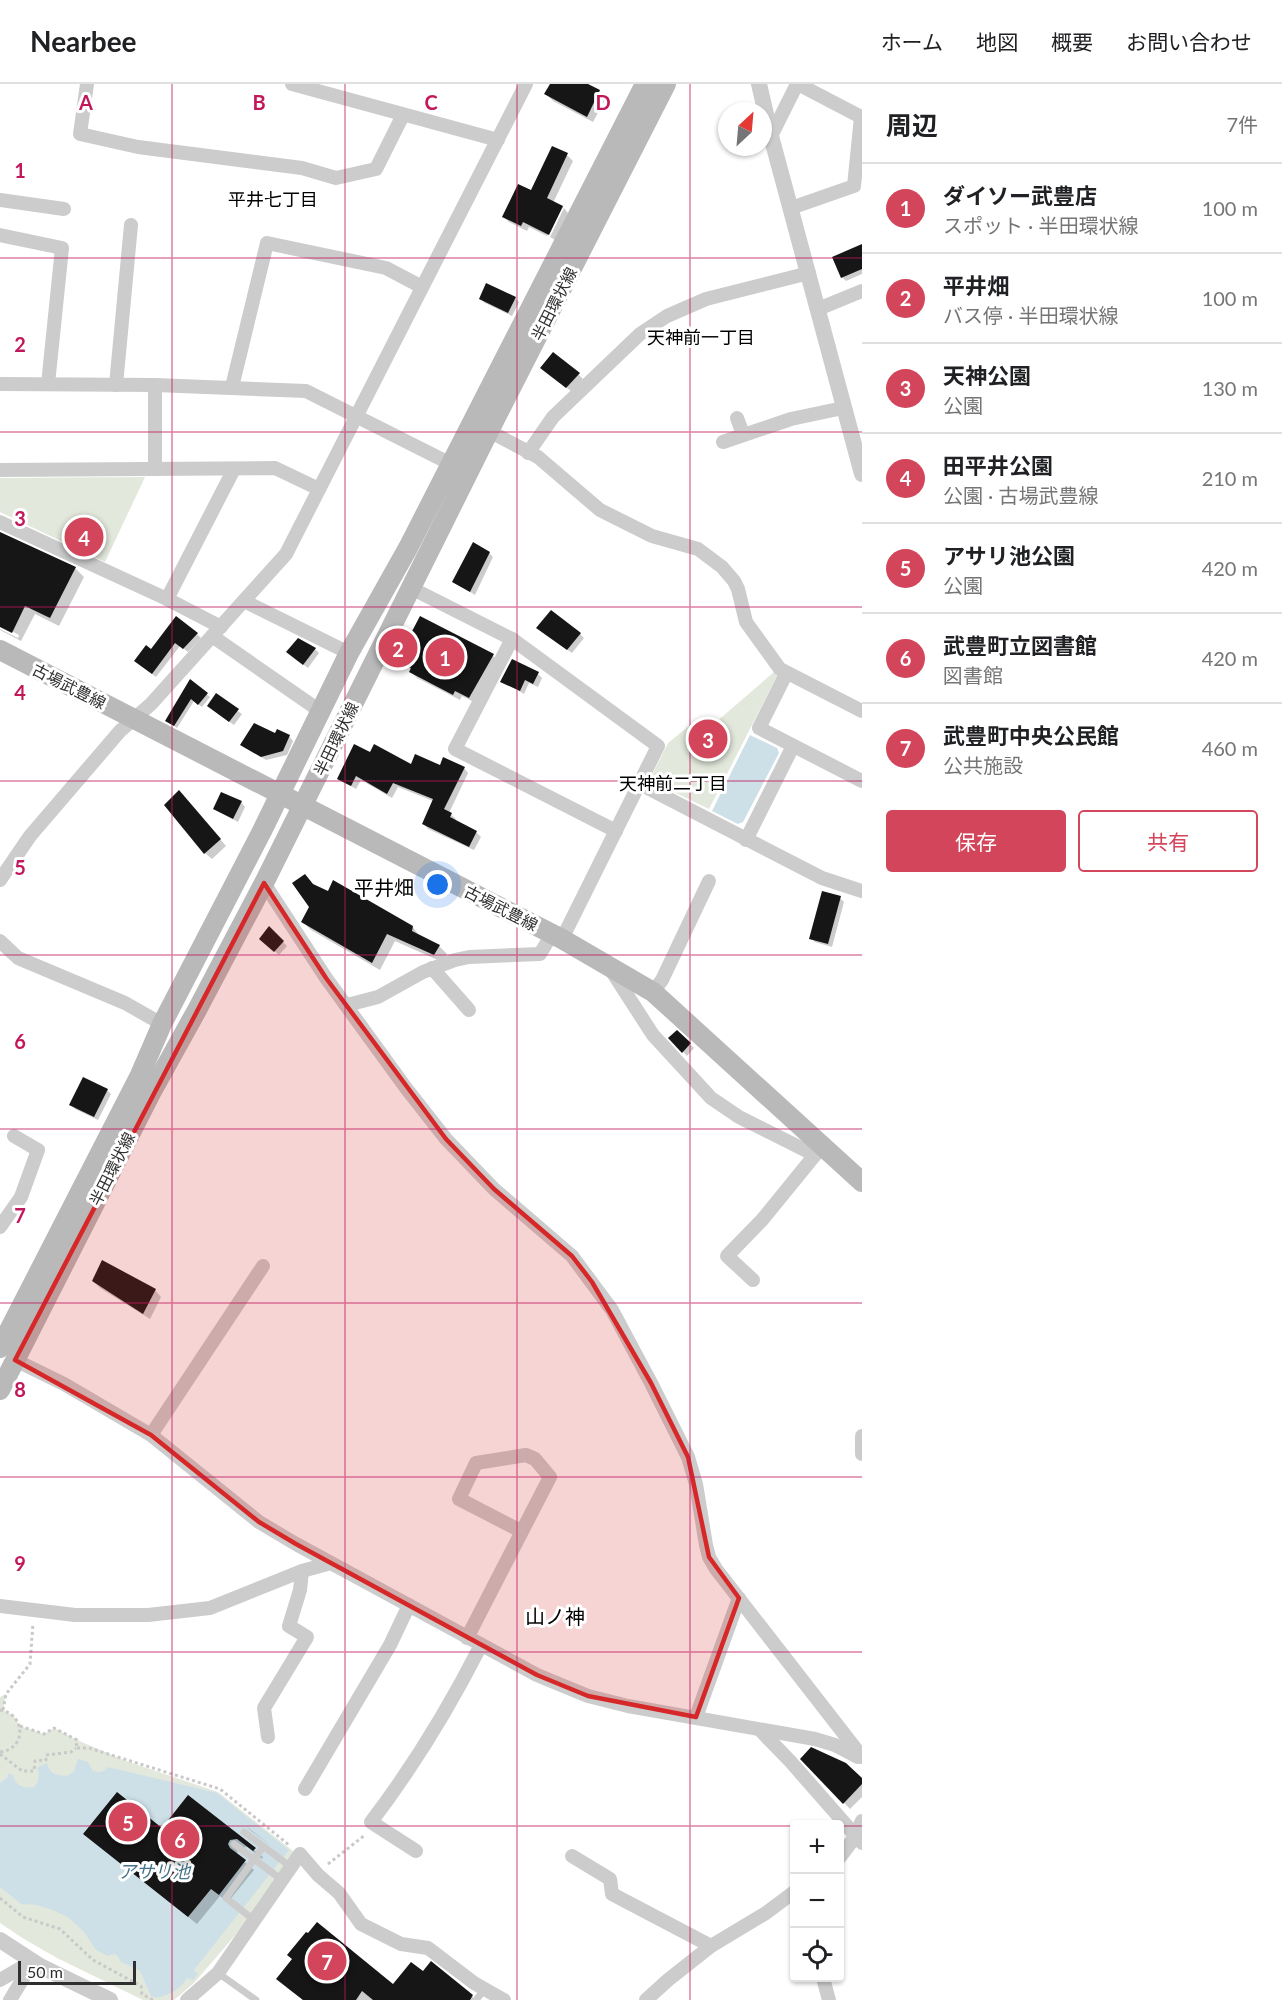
<!DOCTYPE html>
<html lang="ja">
<head>
<meta charset="utf-8">
<style>
  body { margin:0; font-family:Lato,"Noto Sans JP",sans-serif; background:#f6f6f6; color:#202124 }
  .controls { position:absolute; right:18px; bottom:18px; display:grid; overflow:hidden; border-radius:6px; box-shadow:0 2px 4px #0004 }
  .controls button { width:54px; height:54px; display:grid; place-items:center; padding:0; border:0; border-bottom:2px solid #e0e0e0; background:#fff; color:#202124; font:30px sans-serif }
  .compass { position:absolute; left:718px; top:18px; width:54px; height:54px; border-radius:50%; background:#fff; box-shadow:0 2px 4px #0004; rotate:26deg }
  .scale { position:absolute; left:18px; bottom:15px; width:118px; box-sizing:border-box; padding-left:6px; border:3px solid #2f2f2f; border-top:0; font-size:16px; line-height:21px; white-space:nowrap; color:#2f2f2f; -webkit-text-stroke:4px #fff; paint-order:stroke }
  .you { position:absolute; left:438px; top:801px; width:21px; height:21px; margin:-15px; border:4px solid #fff; border-radius:50%; background:#1a73e8; box-shadow:0 0 0 9px #1a73e833 }
  .badge { display:grid; place-items:center; width:39px; height:39px; border-radius:50%; background:#d3455b; color:#fff; font-size:20px; font-weight:700 }
  .pin { position:absolute; translate:-50% -50%; border:3px solid #fff; box-shadow:0 2px 6px #0006 }
  .list { margin:0; padding:0; list-style:none }
  h2 { display:flex; justify-content:space-between; align-items:center; height:78px; margin:0; padding:0 24px; font-size:26px }
  h2 small { font-size:20px; font-weight:400; color:#757577 }
  .list li { display:grid; grid-template-columns:39px 1fr auto; gap:18px; align-items:center; box-sizing:border-box; height:90px; padding:0 24px; border-top:2px solid #e0e0e0 }
  .list b { display:block; font-size:22px; white-space:nowrap }
  .list p { margin:0; font-size:20px; white-space:nowrap; color:#757577 }
  .list em { font-size:20px; font-style:normal; color:#757577 }
  .actions { display:flex; gap:12px; padding:18px 24px }
  .actions a { flex:1; padding:14px 0; border:2px solid #d3455b; border-radius:6px; text-align:center; font-size:21px; color:#d3455b }
  .actions .main { background:#d3455b; color:#fff }
  .icon { flex:none; width:33px; height:33px; fill:none; stroke:currentColor; stroke-width:2; stroke-linecap:round; stroke-linejoin:round }
  .map { position:relative; flex:none; width:862px; height:1916px; overflow:hidden }
  header { display:flex; align-items:center; gap:36px; box-sizing:border-box; height:84px; padding:0 30px; background:#fff; border-bottom:2px solid #e0e0e0 }
  header strong { font-size:28px }
  nav { display:flex; gap:33px; margin-inline-start:auto; font-size:21px }
  main { display:flex }
  aside { flex:1; background:#fff }
  .map>svg:first-child { display:block }
</style>
</head>
<body>
<header>
<strong>Nearbee</strong>
<nav><a>ホーム</a><a>地図</a><a>概要</a><a>お問い合わせ</a></nav>
</header>
<main>
<div class="map">
<svg width="862" height="1916" viewBox="0 0 862 1916">
  <rect width="100%" height="100%" fill="#fff"/>
  <g fill="#e3e8dc">
    <path d="M145 393 105 478 0 428V394Z"/>
    <path d="M774 588 777 592 709 725 655 699 651 693 668 659 690 641 701 651Z"/>
    <path d="M6 1610 3 1626 14 1632 20 1642 44 1650 54 1644 77 1656 126 1677 218 1708 293 1767V1772L244 1841 194 1899 174 1916H143L57 1874 24 1855 0 1839V1613Z"/>
  </g>
  <g fill="#cde0e8">
    <path d="M750 651 777 664 779 669 743 738 738 740 712 727Z"/>
    <path d="M78 1675 88 1678 93 1687C100 1689 104 1688 108 1683L217 1709 289 1766 194 1886 198 1890 193 1896 187 1894C180 1906 170 1910 157 1914L151 1912 140 1887 121 1878 118 1872 114 1870 108 1872 96 1866 84 1848 69 1834 53 1826 36 1821 21 1820 0 1803V1699L7 1694 9 1689 13 1691C16 1702 23 1705 34 1703 39 1697 40 1692 37 1684L47 1679C50 1690 57 1693 69 1691L74 1687Z"/>
  </g>
  <g fill="#0003">
    <path d="M551 0H584L599 7 606 14 593 38 553 17 546 10Z"/>
    <path d="M567 71 573 77 553 119 563 123 547 152 529 143 527 147 509 138 503 132 531 108Z"/>
    <path d="M564 124 568 129 555 156 550 153Z"/>
    <path d="M862 162V190L846 197 842 193Z"/>
    <path d="M515 214 519 218 512 232 485 219 481 215Z"/>
    <path d="M546 288 579 291 583 295 571 307Z"/>
    <path d="M0 449 75 484 84 493 59 542 35 530 21 557 0 546V545L18 554 19 551 0 541Z"/>
    <path d="M489 469 493 473 475 511 454 498Z"/>
    <path d="M542 548 580 550 584 554 572 569Z"/>
    <path d="M197 550 201 554 188 568 180 562 156 593 140 581 151 567Z"/>
    <path d="M315 565 319 569 308 584 292 572Z"/>
    <path d="M493 572 500 578 476 619 462 612 460 616 417 594 411 588 412 586 399 576Z"/>
    <path d="M538 590 542 594 538 603 529 599 524 610 502 597Z"/>
    <path d="M190 597 210 613 202 623 194 617 177 644 167 637Z"/>
    <path d="M216 612 242 630 234 641 213 626Z"/>
    <path d="M276 651 289 652 293 657 287 671 266 676 242 661Z"/>
    <path d="M371 670 412 682 464 684 468 689 449 729 456 735 455 738 476 748 481 753 474 766 428 745 424 740 433 717 398 703 392 714 361 696 356 705 338 695Z"/>
    <path d="M185 714 226 762 212 775 205 769Z"/>
    <path d="M241 718 245 723 238 738 215 725Z"/>
    <path d="M840 814 844 818 832 863 815 858 811 854Z"/>
    <path d="M311 823 413 843 420 853 439 862 447 870 442 878 395 857 380 886 311 846 303 838Z"/>
    <path d="M269 844 287 862 279 871 261 855Z"/>
    <path d="M677 948 694 964 687 972 670 954Z"/>
    <path d="M107 1006 111 1010 98 1036 75 1025 71 1020Z"/>
    <path d="M93 1197 155 1206 161 1213 150 1235 100 1204Z"/>
    <path d="M802 1675 862 1696V1713L850 1725Z"/>
    <path d="M188 1713 263 1773 262 1775 247 1763 238 1764 237 1771 254 1786 228 1818 220 1812 197 1840 94 1758 162 1746Z"/>
    <path d="M246 1742 269 1760 250 1746Z"/>
    <path d="M423 1889 472 1912 475 1916H303L286 1903 393 1902Z"/>
  </g>
  <g fill="#161616">
    <path d="M550 0H588L600 6 587 33 544 10Z"/>
    <path d="M552 62 568 69 547 114 563 122 549 151 523 138 521 142 502 133 518 100 531 106Z"/>
    <path d="M862 160V185L841 194 832 173Z"/>
    <path d="M486 199 516 213 508 229 479 215Z"/>
    <path d="M553 268 580 289 566 304 540 284Z"/>
    <path d="M0 448 76 483 50 534 25 522 12 549 0 543Z"/>
    <path d="M473 458 490 468 470 508 452 498Z"/>
    <path d="M551 526 581 549 567 566 536 544Z"/>
    <path d="M176 532 198 549 183 565 175 559 152 590 134 577 146 561 151 565Z"/>
    <path d="M420 532 494 570 469 614 455 607 453 611 409 588 411 584 397 576Z"/>
    <path d="M298 554 316 564 303 581 286 568Z"/>
    <path d="M512 575 539 588 533 600 525 596 520 607 500 598Z"/>
    <path d="M190 595 208 609 198 621 191 615 174 642 165 637Z"/>
    <path d="M216 609 239 625 229 638 207 622Z"/>
    <path d="M254 639 275 649 277 645 290 651 283 667 261 673 240 661Z"/>
    <path d="M354 660 370 668 374 660 411 680 415 670 440 681 443 673 465 683 444 725 452 729 450 733 477 747 469 763 422 740 433 715 393 699 387 710 356 692 351 702 337 695Z"/>
    <path d="M179 706 221 755 204 770 164 721Z"/>
    <path d="M221 708 242 717 233 735 213 725Z"/>
    <path d="M305 790 313 800 328 807 333 796 413 842 412 847 440 861 434 871 387 850 372 879 301 838 309 823 292 799Z"/>
    <path d="M822 807 841 812 828 860 809 855Z"/>
    <path d="M269 842 284 857 274 868 259 855Z"/>
    <path d="M677 946 691 959 682 969 668 954Z"/>
    <path d="M83 993 108 1005 94 1033 69 1021Z"/>
    <path d="M102 1176 156 1205 143 1230 92 1197Z"/>
    <path d="M811 1663 846 1679 862 1694V1700L843 1720 800 1675Z"/>
    <path d="M117 1708 162 1744 188 1711 256 1764 253 1767 237 1755 230 1756 228 1760 230 1764 246 1776 219 1811 211 1805 188 1833 83 1750Z"/>
    <path d="M317 1838 393 1900 411 1878 423 1887 431 1877 473 1911 470 1916H373L362 1907 356 1916H303L276 1895 292 1875 287 1871 306 1848 308 1849Z"/>
  </g>
  <g fill="none" stroke-linecap="round" stroke-linejoin="round">
    <g stroke="#c9c9c9" stroke-width="3" stroke-dasharray="3 3" stroke-linecap="butt">
      <path d="M0 1626C26 1630 27 1665 0 1668"/>
      <path d="M3 1626 6 1610 30 1580 33 1539"/>
      <path d="M20 1642 44 1650 54 1644 77 1656 76 1664H89L220 1705 289 1761"/>
      <path d="M0 1670 22 1687H34L35 1677 46 1676V1671L71 1668 76 1664"/>
      <path d="M328 1780 365 1751"/>
      <path d="M0 1814 23 1833 60 1845 93 1876 141 1902 142 1910 153 1916"/>
    </g>
    <g stroke="#ccc" stroke-width="7">
      <path d="M244 1748 291 1783"/>
      <path d="M234 1760 282 1796"/>
      <path d="M254 1836 226 1814 263 1763"/>
      <path d="M218 1889 256 1916"/>
      <path d="M476 1916 484 1906"/>
    </g>
    <g stroke="#ccc" stroke-width="14">
      <path d="M87 0 80 50 138 63 302 84 336 94 376 85 403 31"/>
      <path d="M292 0 498 56"/>
      <path d="M771 52 797 0"/>
      <path d="M0 116 64 125"/>
      <path d="M791 124 854 102 861 33 798 0"/>
      <path d="M0 151 62 164 48 300"/>
      <path d="M818 225 862 207"/>
      <path d="M0 300 155 301 306 307 451 380"/>
      <path d="M116 301 131 141"/>
      <path d="M155 301V385"/>
      <path d="M232 303 267 159 386 184 422 203"/>
      <path d="M737 334 743 350"/>
      <path d="M489 347 538 373 600 426 652 452 698 465 722 483 734 497 738 505 746 538 780 585 862 627"/>
      <path d="M723 358 791 335 843 324"/>
      <path d="M528 369 553 333 640 250 667 232 706 215 809 189"/>
      <path d="M0 386 275 384 319 405"/>
      <path d="M0 438 167 515 221 543"/>
      <path d="M411 504 512 555 658 662 562 855"/>
      <path d="M167 515 234 385"/>
      <path d="M244 517 349 569"/>
      <path d="M212 552 320 627"/>
      <path d="M512 555 455 665 616 747"/>
      <path d="M786 590 759 644 862 697"/>
      <path d="M640 700 822 794 862 807"/>
      <path d="M746 756 793 662"/>
      <path d="M0 796 30 752 120 647 151 620 286 470 526 0"/>
      <path d="M264 799 326 894 406 1004 446 1055 494 1105 572 1172 612 1226 651 1299 688 1373 696 1400 706 1461 709 1473 716 1485 862 1673"/>
      <path d="M0 857 18 874 125 919 162 940"/>
      <path d="M432 884 469 926"/>
      <path d="M611 886 653 951 711 1014 739 1033 815 1071"/>
      <path d="M653 908 662 896 709 797"/>
      <path d="M347 921 378 913 423 888 455 876 469 873 540 870 552 850"/>
      <path d="M0 1143 21 1113 38 1066 14 1052"/>
      <path d="M753 1196 727 1172 762 1136 819 1066"/>
      <path d="M15 1276 64 1300 151 1351 259 1438 296 1460 537 1591 588 1612 628 1622 815 1655 835 1661 858 1673"/>
      <path d="M151 1351 263 1182"/>
      <path d="M862 1352V1370"/>
      <path d="M0 1522 75 1531H148L210 1524 302 1487 331 1479"/>
      <path d="M467 1554 550 1393 535 1375 526 1371 476 1379 459 1415 521 1447"/>
      <path d="M696 1633 739 1514"/>
      <path d="M760 1646 790 1677 862 1759"/>
      <path d="M268 1653 264 1624 307 1553 289 1542 300 1506 302 1487"/>
      <path d="M305 1705 390 1561 409 1521"/>
      <path d="M416 1767 371 1738C413 1683 449 1624 481 1561"/>
      <path d="M572 1772 610 1795 612 1810 711 1862"/>
      <path d="M840 1773 852 1757 862 1737"/>
      <path d="M823 1894 829 1916"/>
      <path d="M0 1896 31 1878"/>
      <path d="M10 1916 33 1878"/>
      <path d="M187 1916 218 1889 300 1770 318 1791 339 1809 361 1840 401 1860 428 1864 474 1899 504 1916"/>
      <path d="M646 1916 668 1896 711 1862 766 1829 794 1808"/>
    </g>
    <g stroke="#ccc" stroke-width="16">
      <path d="M759 0 771 52 862 390"/>
      <path d="M0 1856 40 1882 110 1916"/>
    </g>
    <g stroke="#b9b9b9" stroke-width="20">
      <path d="M0 566 562 855 653 908 862 1098"/>
      <path d="M0 1264 140 991 162 940 262 747 349 569 408 464 645 0"/>
      <path d="M0 1306 151 1009 197 926 264 799 489 347 666 0"/>
    </g>
  </g>
  <path fill="#d62828" fill-opacity="0.2" stroke="#d62828" stroke-width="4.5" stroke-linejoin="round" d="M264 799 326 894 446 1055 494 1105 572 1172 592 1198 651 1299 688 1373 709 1473 739 1514 696 1633 588 1612 537 1591 296 1460 259 1438 151 1351 15 1276Z"/>
  <path fill="none" stroke="#c2185b" stroke-width="1.5" stroke-opacity="0.55" d="M172 0V1916M345 0V1916M517 0V1916M690 0V1916M0 174H862M0 348H862M0 523H862M0 697H862M0 871H862M0 1045H862M0 1219H862M0 1393H862M0 1568H862M0 1742H794M840 1742H862"/>
  <g text-anchor="middle" stroke-width="6" stroke-linejoin="round" paint-order="stroke">
    <g font-size="16" fill="#2f2f2f" stroke="#fff">
      <text transform="translate(554 220) rotate(-63)" y="6">半田環状線</text>
      <text transform="translate(69 602) rotate(27)" y="6">古場武豊線</text>
      <text transform="translate(336 655) rotate(-64)" y="6">半田環状線</text>
      <text transform="translate(501 824) rotate(27)" y="6">古場武豊線</text>
      <text transform="translate(112 1085) rotate(-63)" y="6">半田環状線</text>
    </g>
    <g font-size="18" fill="#000" stroke="#fff">
      <text x="273" y="122">平井七丁目</text>
      <text x="701" y="260">天神前一丁目</text>
      <text x="673" y="706">天神前二丁目</text>
    </g>
    <g font-size="18" font-style="italic" fill="#467489" stroke="#fff">
      <text x="154" y="1794">アサリ池</text>
    </g>
    <g font-size="20" fill="#000" stroke="#fff">
      <text x="384" y="811">平井畑</text>
      <text x="555" y="1540">山ノ神</text>
    </g>
  </g>
  <g font-size="20" text-anchor="middle" font-weight="bold" fill="#c2185b" stroke="#fff" stroke-width="6" stroke-linejoin="round" paint-order="stroke">
    <text x="86" y="26">A</text>
    <text x="259" y="26">B</text>
    <text x="431" y="26">C</text>
    <text x="603" y="26">D</text>
    <text x="20" y="94">1</text>
    <text x="20" y="268">2</text>
    <text x="20" y="442">3</text>
    <text x="20" y="616">4</text>
    <text x="20" y="791">5</text>
    <text x="20" y="965">6</text>
    <text x="20" y="1139">7</text>
    <text x="20" y="1313">8</text>
    <text x="20" y="1487">9</text>
  </g>
</svg>
<div class="controls">
<button>+</button>
<button>−</button>
<button><svg class="icon" aria-label="locate" viewBox="0 0 24 24"><circle cx="12" cy="12" r="6"/><path d="M12 2v4M12 18v4M2 12h4M18 12h4"/></svg></button>
</div>
<svg class="compass" viewBox="-18 -18 36 36"><path d="M0-13l5 13h-10z" fill="#e53935"/><path d="M0 13l5-13h-10z" fill="#757577"/></svg>
<div class="scale">50 m</div>
<div class="you"></div>
<div class="pin badge" style="left:445px;top:573px">1</div>
<div class="pin badge" style="left:398px;top:564px">2</div>
<div class="pin badge" style="left:708px;top:655px">3</div>
<div class="pin badge" style="left:84px;top:453px">4</div>
<div class="pin badge" style="left:128px;top:1738px">5</div>
<div class="pin badge" style="left:180px;top:1755px">6</div>
<div class="pin badge" style="left:327px;top:1877px">7</div>
</div>
<aside>
<h2>周辺<small>7件</small></h2>
<ul class="list">
<li><span class="badge">1</span><div><b>ダイソー武豊店</b><p>スポット · 半田環状線</p></div><em>100 m</em></li>
<li><span class="badge">2</span><div><b>平井畑</b><p>バス停 · 半田環状線</p></div><em>100 m</em></li>
<li><span class="badge">3</span><div><b>天神公園</b><p>公園</p></div><em>130 m</em></li>
<li><span class="badge">4</span><div><b>田平井公園</b><p>公園 · 古場武豊線</p></div><em>210 m</em></li>
<li><span class="badge">5</span><div><b>アサリ池公園</b><p>公園</p></div><em>420 m</em></li>
<li><span class="badge">6</span><div><b>武豊町立図書館</b><p>図書館</p></div><em>420 m</em></li>
<li><span class="badge">7</span><div><b>武豊町中央公民館</b><p>公共施設</p></div><em>460 m</em></li>
</ul>
<div class="actions"><a class="main">保存</a><a>共有</a></div>
</aside>
</main>
</body>
</html>
